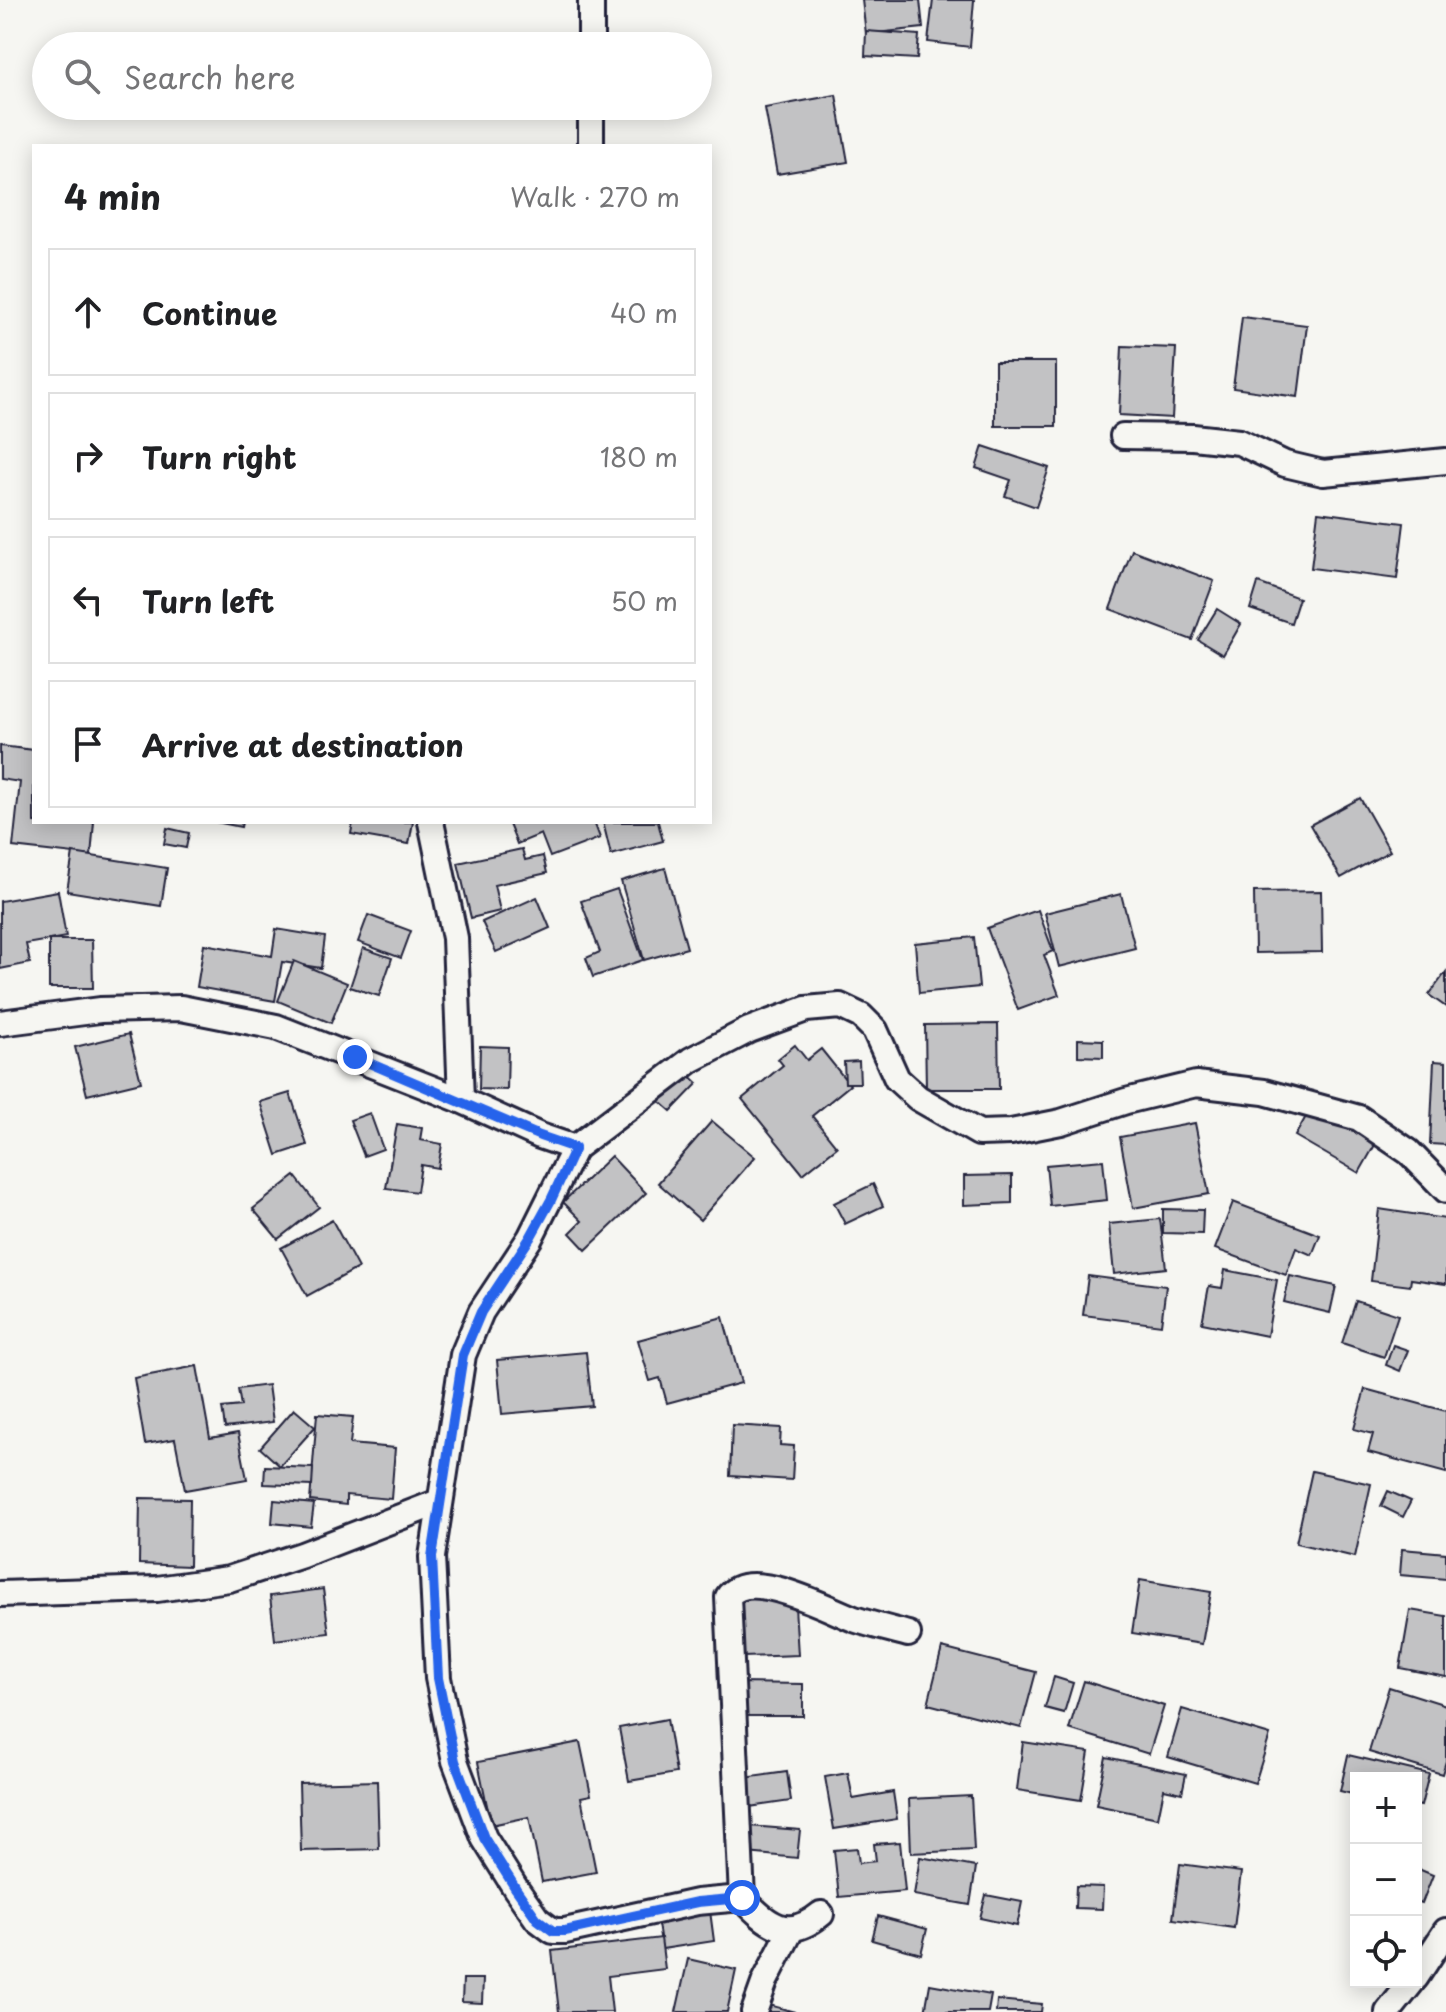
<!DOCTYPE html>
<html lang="en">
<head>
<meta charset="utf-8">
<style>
  body { margin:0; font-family:"Playpen Sans",sans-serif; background:#f2f2f2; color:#202124 }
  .controls { position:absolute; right:24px; bottom:24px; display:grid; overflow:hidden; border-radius:0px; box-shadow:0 4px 20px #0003 }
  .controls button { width:72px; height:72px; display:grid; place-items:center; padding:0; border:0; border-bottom:2px solid #e0e0e0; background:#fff; color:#202124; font:40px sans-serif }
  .stop { position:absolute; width:24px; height:24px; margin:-18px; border:6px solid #2563eb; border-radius:50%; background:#fff }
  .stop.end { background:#2563eb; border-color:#fff; box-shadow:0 2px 8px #0008 }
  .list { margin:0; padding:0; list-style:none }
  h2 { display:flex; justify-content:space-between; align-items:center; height:104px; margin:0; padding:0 32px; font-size:34px }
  h2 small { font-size:26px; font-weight:400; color:#757577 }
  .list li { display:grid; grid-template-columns:52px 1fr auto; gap:24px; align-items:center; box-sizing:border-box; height:128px; margin:0 16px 16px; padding:0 16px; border:2px solid #e0e0e0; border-radius:0px }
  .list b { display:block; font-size:30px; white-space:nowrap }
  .list em { font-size:26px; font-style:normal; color:#757577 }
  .icon { flex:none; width:44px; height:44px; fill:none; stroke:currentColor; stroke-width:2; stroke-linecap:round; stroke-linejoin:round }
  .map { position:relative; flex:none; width:1446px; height:2012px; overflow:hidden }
  .search { position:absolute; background:#fff; box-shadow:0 4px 20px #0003; left:32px; top:32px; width:680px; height:88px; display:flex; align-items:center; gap:20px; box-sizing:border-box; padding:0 28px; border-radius:44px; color:#757577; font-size:30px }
  .panel { position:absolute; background:#fff; box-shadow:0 4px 20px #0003; left:32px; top:144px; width:680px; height:680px; border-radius:0px }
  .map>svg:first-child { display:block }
</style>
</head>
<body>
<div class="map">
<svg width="1446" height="2012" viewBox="0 0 1446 2012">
  <rect width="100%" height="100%" fill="#f6f6f2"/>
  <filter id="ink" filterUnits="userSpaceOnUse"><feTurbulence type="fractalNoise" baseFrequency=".0125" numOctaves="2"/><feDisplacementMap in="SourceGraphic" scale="16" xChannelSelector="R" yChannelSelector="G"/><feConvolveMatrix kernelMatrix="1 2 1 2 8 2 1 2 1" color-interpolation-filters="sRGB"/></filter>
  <g filter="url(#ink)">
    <g fill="#c2c2c4" stroke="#22223b" stroke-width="2">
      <path d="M862 0H920L923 28 866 34Z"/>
      <path d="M933 0H974L970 47 928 42Z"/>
      <path d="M866 31 919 35 917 59 865 56Z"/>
      <path d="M836 95 848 162 777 174 765 108Z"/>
      <path d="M1242 317 1307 325 1298 397 1233 388Z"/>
      <path d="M1122 346 1176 348 1172 418 1119 415Z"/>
      <rect x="995" y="362" width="61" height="64"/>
      <path d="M983 446 1049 468 1036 507 1005 496 1011 480 976 468Z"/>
      <path d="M1318 512 1404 523 1397 579 1311 568Z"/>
      <path d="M1132 550 1214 581 1192 640 1110 609Z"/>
      <path d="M1258 583 1299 598 1291 623 1250 609Z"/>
      <path d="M1217 609 1241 624 1223 655 1198 640Z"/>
      <path d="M0 746 34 750V822H94L91 856 13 847 20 782 0 779Z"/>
      <path d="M1360 798 1390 851 1341 878 1310 825Z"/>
      <path d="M216 822H242L241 827Z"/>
      <path d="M353 822H413L409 844 351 834Z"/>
      <path d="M508 822H594L600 838 550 857 541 834 517 844Z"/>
      <path d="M603 822H658L663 841 611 855Z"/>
      <path d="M167 828 189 833 186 848 164 844Z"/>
      <path d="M522 849 525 860 543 856 547 873 494 885 500 911 471 918 458 863Z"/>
      <path d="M73 853 167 868 161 906 67 891Z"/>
      <path d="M665 868 687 948 644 960 621 881Z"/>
      <path d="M617 889 643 960 593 977 586 958 600 952 581 901Z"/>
      <path d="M58 891 66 937 26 944 30 963 0 969V901Z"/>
      <path d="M1321 891 1322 952 1255 953 1254 892Z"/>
      <path d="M1121 894 1135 948 1059 967 1045 913Z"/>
      <path d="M537 897 550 928 496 952 482 922Z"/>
      <path d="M1038 910 1053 951 1044 955 1059 995 1018 1010 987 928Z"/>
      <path d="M368 915 411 931 401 958 358 942Z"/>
      <path d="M276 929 325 937 321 968 282 962 275 1001 197 987 204 944 272 956Z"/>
      <path d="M974 937 979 987 919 993 915 943Z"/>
      <path d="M49 940H92L93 988H49Z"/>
      <path d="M363 948 392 958 379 996 350 987Z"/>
      <path d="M294 961 347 983 331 1023 278 1001Z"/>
      <path d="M1446 972V1007L1429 995Z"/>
      <path d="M998 1024 999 1089H926L925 1025Z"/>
      <path d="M129 1034 141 1082 87 1095 75 1047Z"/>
      <path d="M1078 1039 1103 1040V1057L1078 1056Z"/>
      <path d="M795 1045 807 1060 821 1049 850 1085 812 1116 837 1147 803 1174 742 1099 783 1065 778 1059Z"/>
      <path d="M480 1046 508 1047 507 1090 479 1089Z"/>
      <path d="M859 1061 860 1083H845L844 1062Z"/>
      <path d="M1434 1061 1446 1062V1145L1430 1144Z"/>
      <path d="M683 1069 698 1083 671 1111 656 1098Z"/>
      <path d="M290 1093 307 1145 277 1155 260 1102Z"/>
      <path d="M1312 1106 1376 1143 1359 1173 1295 1136Z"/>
      <path d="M370 1113 383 1149 364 1156 350 1120Z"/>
      <path d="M712 1121 755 1157 700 1220 658 1183Z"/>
      <path d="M1195 1123 1209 1194 1133 1208 1120 1137Z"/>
      <path d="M397 1124 422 1128 420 1140 442 1144 438 1168 421 1165 417 1192 386 1188Z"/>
      <path d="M611 1156 646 1193 586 1250 570 1233 582 1221 563 1202Z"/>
      <path d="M1103 1160 1107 1200 1050 1206 1046 1165Z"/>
      <path d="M1012 1175V1203L964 1205V1176Z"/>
      <path d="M295 1176 319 1207 278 1239 253 1209Z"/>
      <path d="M873 1184 883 1206 845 1224 834 1203Z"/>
      <path d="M1233 1202 1320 1235 1312 1255 1296 1248 1286 1275 1215 1249Z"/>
      <path d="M1163 1209 1203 1210 1202 1234 1163 1233Z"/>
      <path d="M1379 1209 1446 1219V1284L1411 1279 1410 1286 1371 1281Z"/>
      <path d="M1160 1219 1166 1268 1114 1274 1109 1224Z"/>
      <path d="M332 1220 358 1268 307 1296 281 1248Z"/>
      <path d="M1225 1270 1277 1280 1267 1336 1202 1323 1209 1286 1222 1288Z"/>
      <path d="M1088 1276 1166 1286 1161 1325 1083 1315Z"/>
      <path d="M1290 1276 1336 1286 1330 1313 1284 1302Z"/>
      <path d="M1356 1301 1398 1315 1384 1357 1342 1343Z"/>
      <path d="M723 1317 741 1383 667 1403 660 1378 650 1381 638 1340Z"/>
      <path d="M1393 1345 1408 1350 1400 1371 1386 1365Z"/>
      <path d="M586 1352 592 1406 502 1414 497 1360Z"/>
      <path d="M197 1366 210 1438 238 1433 247 1479 185 1490 175 1439 145 1444 134 1378Z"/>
      <path d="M268 1385 273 1422 225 1428 222 1408 241 1406 238 1389Z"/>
      <path d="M1365 1389 1446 1411V1473L1368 1452 1373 1434 1354 1429Z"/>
      <path d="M294 1409 315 1427 280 1466 260 1448Z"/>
      <path d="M317 1414 353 1417 350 1444 395 1448 391 1499 346 1495V1505L310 1501Z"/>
      <path d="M732 1425 781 1428 780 1445 794 1446 792 1480 730 1476Z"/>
      <path d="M265 1466 313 1468 312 1486 264 1484Z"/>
      <path d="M1312 1471 1371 1484 1355 1557 1296 1543Z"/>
      <path d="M1388 1491 1411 1501 1403 1517 1381 1506Z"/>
      <path d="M140 1498 190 1499 189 1566 139 1564Z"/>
      <path d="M274 1500 314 1504 311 1527 272 1523Z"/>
      <path d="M1402 1549 1446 1553V1579L1400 1575Z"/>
      <path d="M1140 1580 1211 1592 1202 1644 1132 1633Z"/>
      <path d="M323 1589 329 1633 275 1640 270 1596Z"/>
      <path d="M794 1590 798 1655 743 1657 739 1593Z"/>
      <path d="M1410 1610 1446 1616V1677L1400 1668Z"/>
      <path d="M942 1648 1036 1672 1021 1728 928 1704Z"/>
      <path d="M1054 1677 1073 1683 1064 1713 1045 1708Z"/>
      <path d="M1084 1681 1164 1706 1149 1754 1069 1729Z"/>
      <path d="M738 1683 803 1684V1716H738Z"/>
      <path d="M1389 1687 1446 1705V1761L1442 1774 1369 1752Z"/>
      <path d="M1182 1709 1270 1735 1255 1783 1168 1757Z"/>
      <path d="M667 1719 676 1773 629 1781 619 1728Z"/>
      <path d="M580 1742 591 1795 581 1797 596 1872 542 1882 529 1817 491 1825 478 1762Z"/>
      <path d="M1023 1742 1089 1752 1081 1800 1017 1790Z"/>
      <path d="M1348 1755 1429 1774 1421 1806 1416 1805V1778H1356V1795L1340 1791Z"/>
      <path d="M1106 1757 1186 1774 1182 1793 1164 1789 1158 1818 1096 1805Z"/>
      <path d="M787 1772 791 1801 749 1807 744 1778Z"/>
      <path d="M848 1773 853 1799 893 1792 897 1819 834 1829 825 1777Z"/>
      <path d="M377 1781 379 1849 301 1851 299 1783Z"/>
      <path d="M971 1796 974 1850 911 1853 909 1799Z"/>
      <path d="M749 1826 800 1830 797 1858 747 1853Z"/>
      <path d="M900 1842 905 1891 839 1897 834 1850 857 1848 859 1863 876 1861 874 1844Z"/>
      <path d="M920 1857 976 1867 970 1905 914 1895Z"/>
      <path d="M1180 1864 1241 1872 1234 1928 1173 1919Z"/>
      <path d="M1416 1868 1433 1875 1422 1903 1416 1901Z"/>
      <path d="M1076 1886 1103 1887 1102 1909 1075 1908Z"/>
      <path d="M986 1895 1022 1902 1017 1926 980 1918Z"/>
      <path d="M710 1911 714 1941 662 1949 657 1918Z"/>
      <path d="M878 1916 927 1929 921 1954 872 1940Z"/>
      <path d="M661 1938 665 1969 608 1976 612 2012H559L552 1951Z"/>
      <path d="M688 1959 736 1970 727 2012H676Z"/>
      <path d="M463 1979H483L482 2003 462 2002Z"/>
      <path d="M930 1984 991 1995 988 2012H925Z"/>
      <path d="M997 2000 1042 2004 1041 2012H996Z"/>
      <path d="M765 2004 795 2012H763Z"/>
    </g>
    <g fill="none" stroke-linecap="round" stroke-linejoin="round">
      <g stroke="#22223b" stroke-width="30">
        <g id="minor">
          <path d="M591 46V0"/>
          <path d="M591 146V106"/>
          <path d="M1123 436 1193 437 1239 442 1285 464 1323 473 1446 461"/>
          <path d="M431 822 455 938 461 1100"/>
          <path d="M0 1023 100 1010 181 1008 276 1027 461 1100 540 1136 575 1148 691 1060 749 1030 806 1009 840 1006 861 1016 875 1030 897 1079 918 1098 979 1133 1011 1132 1061 1122 1126 1101 1196 1084 1264 1092 1359 1118 1409 1152 1446 1190"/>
          <path d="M575 1148 530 1238 481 1312 463 1355 432 1557 438 1678 455 1761 484 1838 516 1889 537 1919 553 1931H565L697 1902 742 1898C769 1925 787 1942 821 1914"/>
          <path d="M0 1594 157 1589 229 1579 302 1555 439 1502"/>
          <path d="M742 1898 728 1597C748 1566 828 1609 854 1619 872 1625 890 1629 908 1634"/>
          <path d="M1416 1977 1446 1931"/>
          <path d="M754 2012 765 1981 791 1930"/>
          <path d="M1388 2012 1412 1982"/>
        </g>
      </g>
      <use href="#minor" stroke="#f6f6f2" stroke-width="24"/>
    </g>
  </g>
  <g fill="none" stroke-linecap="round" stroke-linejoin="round" filter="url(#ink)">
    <path stroke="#2563eb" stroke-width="10" d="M355 1057 540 1136 575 1148 551 1200 530 1238 481 1312 463 1355 432 1557 438 1678 455 1761 484 1838 516 1889 537 1919 553 1931H565L697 1902 742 1898"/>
  </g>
</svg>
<div class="controls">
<button>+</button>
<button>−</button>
<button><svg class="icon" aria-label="locate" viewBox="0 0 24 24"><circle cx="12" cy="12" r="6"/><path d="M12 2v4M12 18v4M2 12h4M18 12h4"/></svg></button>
</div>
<div class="stop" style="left:742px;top:1898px"></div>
<div class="stop end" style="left:355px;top:1057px"></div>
<div class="search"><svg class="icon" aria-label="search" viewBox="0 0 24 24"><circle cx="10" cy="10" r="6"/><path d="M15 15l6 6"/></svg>Search here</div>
<section class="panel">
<h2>4 min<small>Walk · 270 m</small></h2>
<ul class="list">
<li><svg class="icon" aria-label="ahead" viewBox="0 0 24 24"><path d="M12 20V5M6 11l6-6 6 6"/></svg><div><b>Continue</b></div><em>40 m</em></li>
<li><svg class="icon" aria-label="right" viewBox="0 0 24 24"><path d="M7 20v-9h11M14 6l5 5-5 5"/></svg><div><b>Turn right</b></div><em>180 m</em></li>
<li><svg class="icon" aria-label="left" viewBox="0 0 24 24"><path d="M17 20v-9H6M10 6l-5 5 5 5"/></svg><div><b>Turn left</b></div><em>50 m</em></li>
<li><svg class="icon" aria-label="arrive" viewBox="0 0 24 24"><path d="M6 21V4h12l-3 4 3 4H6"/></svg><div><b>Arrive at destination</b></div></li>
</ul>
</section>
</div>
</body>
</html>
